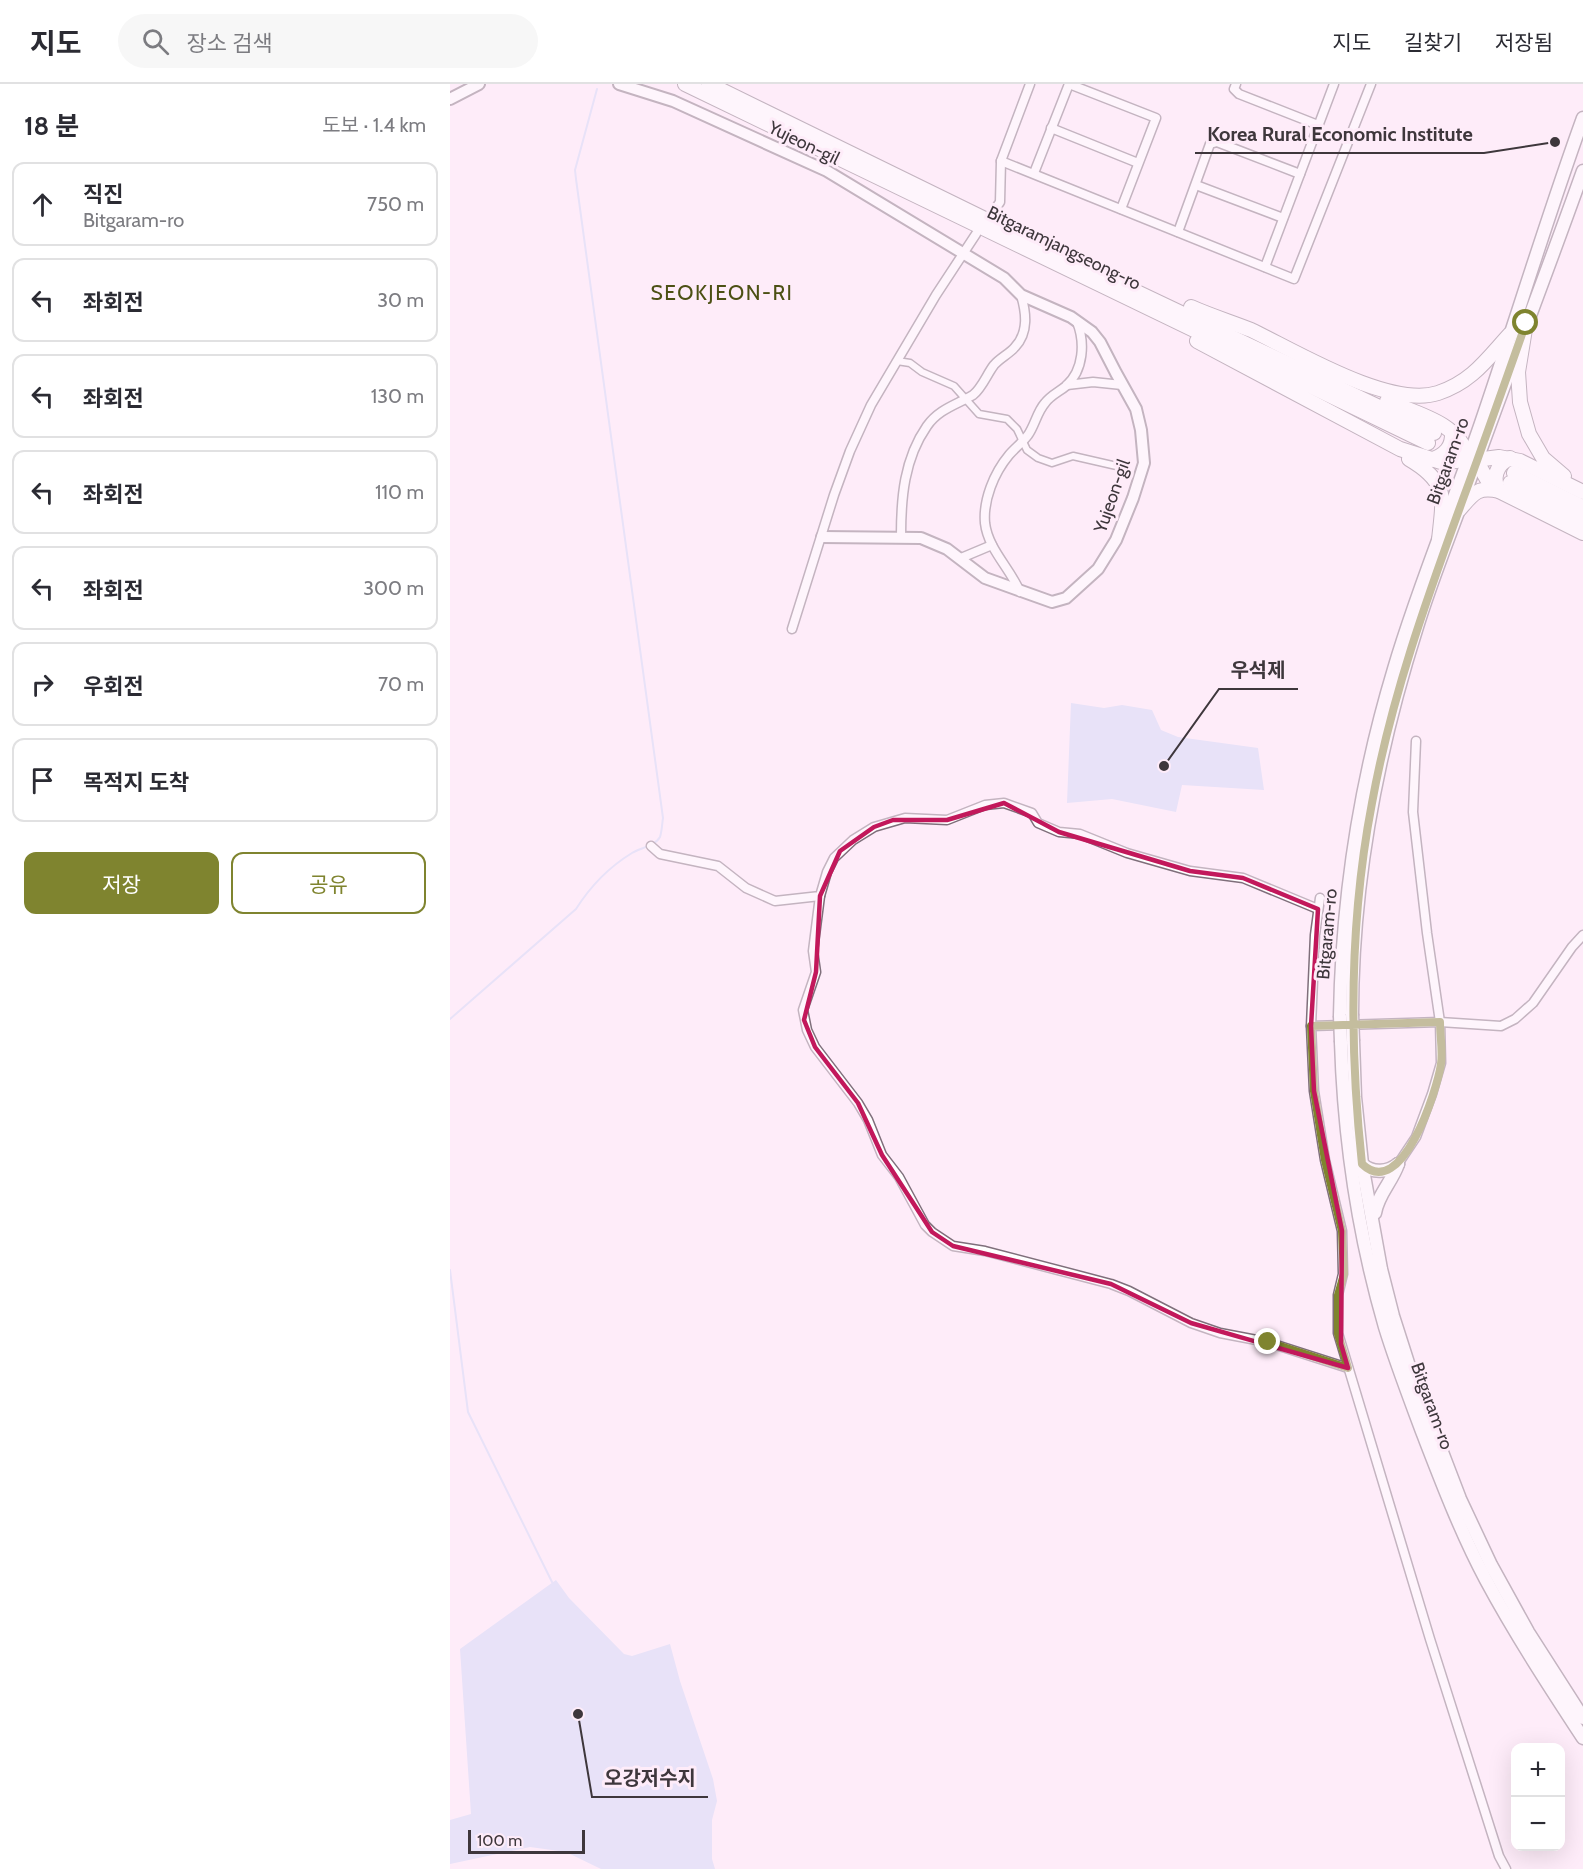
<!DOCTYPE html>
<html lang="ko">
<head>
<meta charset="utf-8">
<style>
  body { margin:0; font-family:Cabin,"Noto Sans KR",sans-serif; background:#f7f7f7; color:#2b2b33 }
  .controls { position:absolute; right:18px; bottom:18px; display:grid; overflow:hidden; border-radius:12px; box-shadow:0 6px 24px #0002 }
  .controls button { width:54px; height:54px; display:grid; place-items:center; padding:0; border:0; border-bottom:2px solid #e1e1e2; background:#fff; color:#2b2b33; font:30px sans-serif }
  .scale { position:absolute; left:18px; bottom:15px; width:117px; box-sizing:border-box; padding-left:6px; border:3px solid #3e373c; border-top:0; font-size:16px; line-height:21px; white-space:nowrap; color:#3e373c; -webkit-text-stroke:4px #feecf9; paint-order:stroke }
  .stop { position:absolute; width:18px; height:18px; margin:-14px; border:4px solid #7f842f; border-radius:50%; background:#fff }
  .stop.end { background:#7f842f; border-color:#fff; box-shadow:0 2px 6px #0008 }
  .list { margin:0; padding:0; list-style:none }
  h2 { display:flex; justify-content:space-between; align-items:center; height:78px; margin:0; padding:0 24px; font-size:26px }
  h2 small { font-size:20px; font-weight:400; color:#7c7c81 }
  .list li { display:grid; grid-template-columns:39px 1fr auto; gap:18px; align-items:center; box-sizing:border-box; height:84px; margin:0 12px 12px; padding:0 12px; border:2px solid #e1e1e2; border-radius:12px }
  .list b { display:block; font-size:22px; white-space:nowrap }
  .list p { margin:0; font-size:20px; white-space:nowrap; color:#7c7c81 }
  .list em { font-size:20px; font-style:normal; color:#7c7c81 }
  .actions { display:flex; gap:12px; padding:18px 24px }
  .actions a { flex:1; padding:14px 0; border:2px solid #7f842f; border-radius:12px; text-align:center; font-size:21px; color:#7f842f }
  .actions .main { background:#7f842f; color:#fff }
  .icon { flex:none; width:33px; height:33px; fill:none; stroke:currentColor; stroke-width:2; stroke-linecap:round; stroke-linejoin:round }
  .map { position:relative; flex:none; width:1133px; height:1785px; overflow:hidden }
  header { display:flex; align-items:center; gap:36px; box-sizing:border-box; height:84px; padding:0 30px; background:#fff; border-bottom:2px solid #e1e1e2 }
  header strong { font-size:28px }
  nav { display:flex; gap:33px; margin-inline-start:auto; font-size:21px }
  .search { width:420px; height:54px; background:#f7f7f7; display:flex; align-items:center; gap:15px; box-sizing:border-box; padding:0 21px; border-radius:33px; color:#7c7c81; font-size:22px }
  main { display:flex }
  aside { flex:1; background:#fff }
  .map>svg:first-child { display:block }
</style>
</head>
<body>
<header>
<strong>지도</strong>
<div class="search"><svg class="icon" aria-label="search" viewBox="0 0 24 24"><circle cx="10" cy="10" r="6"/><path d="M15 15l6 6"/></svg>장소 검색</div>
<nav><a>지도</a><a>길찾기</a><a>저장됨</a></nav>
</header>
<main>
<aside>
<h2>18 분<small>도보 · 1.4 km</small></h2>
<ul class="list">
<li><svg class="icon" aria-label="ahead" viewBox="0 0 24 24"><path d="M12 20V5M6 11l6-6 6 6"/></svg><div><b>직진</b><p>Bitgaram-ro</p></div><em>750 m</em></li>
<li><svg class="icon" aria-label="left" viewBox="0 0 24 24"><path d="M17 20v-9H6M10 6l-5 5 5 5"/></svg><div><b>좌회전</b></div><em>30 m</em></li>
<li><svg class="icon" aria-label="left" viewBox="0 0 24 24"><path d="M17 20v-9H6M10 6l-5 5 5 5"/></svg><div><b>좌회전</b></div><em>130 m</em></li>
<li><svg class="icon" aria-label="left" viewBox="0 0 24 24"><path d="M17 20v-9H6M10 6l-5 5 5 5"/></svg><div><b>좌회전</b></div><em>110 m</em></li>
<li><svg class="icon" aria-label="left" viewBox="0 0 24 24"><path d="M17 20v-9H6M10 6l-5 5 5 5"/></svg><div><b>좌회전</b></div><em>300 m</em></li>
<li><svg class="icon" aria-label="right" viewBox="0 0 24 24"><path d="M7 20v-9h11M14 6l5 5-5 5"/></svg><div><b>우회전</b></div><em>70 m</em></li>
<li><svg class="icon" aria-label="arrive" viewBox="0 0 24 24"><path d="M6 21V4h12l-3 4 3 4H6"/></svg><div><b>목적지 도착</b></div></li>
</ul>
<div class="actions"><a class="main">저장</a><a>공유</a></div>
</aside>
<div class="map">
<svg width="1133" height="1785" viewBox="0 0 1133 1785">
  <rect width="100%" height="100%" fill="#feecf9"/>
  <g fill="#cfd4f6">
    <path d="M621 619 654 624 672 621 702 626 711 646 728 653 808 664 814 706 732 701 726 728 662 715 617 719Z"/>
    <path d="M106 1496 119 1514 174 1570 182 1572 220 1560 230 1597 263 1695 267 1717 262 1736V1775L265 1785H151L116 1768 80 1763 0 1780V1736L21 1730 10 1565Z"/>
  </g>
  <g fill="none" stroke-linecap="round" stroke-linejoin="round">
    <g stroke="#cfd4f6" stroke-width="2">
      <path d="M0 935 126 825C140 803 159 783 182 769 190 764 205 762 210 753 212 747 212 740 213 734L126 95 125 86 147 5"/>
      <path d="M0 1186 18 1328 102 1498"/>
    </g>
    <g stroke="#7f6f7b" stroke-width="9">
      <path id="pedestrian" d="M447 277 460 279 472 288 504 302 529 330 557 335 567 345 577 366 588 374 602 379 623 372 671 383"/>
    </g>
    <g stroke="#7f6f7b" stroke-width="11">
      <g id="minor">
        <path d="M619 0 706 34 671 125"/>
        <path d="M786 0 784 5 789 10 868 41"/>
        <path d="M601 44 688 79"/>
        <path d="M551 77 844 195 921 0"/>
        <path d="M584 89 619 0"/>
        <path d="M746 101 833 134"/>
        <path d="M543 128 550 118 551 77 580 0"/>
        <path d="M728 148 760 60 767 58 850 90"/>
        <path d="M815 183 884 0"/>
        <path d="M617 301 643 298 672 301"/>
        <path d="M451 452C451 414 454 375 477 342 489 325 506 321 523 311 532 304 537 290 544 281 550 274 559 270 565 263 579 248 576 228 571 211"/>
        <path d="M511 474 542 461"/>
        <path d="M570 508C560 484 538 465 535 439 533 416 544 389 559 371 565 364 572 359 578 351 585 341 587 328 595 319 601 311 609 308 616 302 634 286 635 258 627 238"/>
        <path d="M342 545 384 411 400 367 421 321 486 211 526 150"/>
        <path d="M201 762 210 770 268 782 296 804 325 817 370 812 377 788 384 774 403 756 424 743 455 734 497 736 535 721 554 719 582 729 588 739 609 748 630 750 677 769 740 787 793 794 868 825"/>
        <path d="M370 812 363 867 366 888 353 926 357 946 365 963 408 1019 418 1036 432 1071 449 1093 475 1141 482 1148 503 1162 535 1167 661 1200 679 1207 741 1239 770 1249 817 1258 898 1284"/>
        <path d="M870 814 865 851 861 942 864 1007 875 1076 892 1147 893 1190 888 1211V1249L980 1555 1049 1772 1056 1785"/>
        <path d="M861 942 990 938 1051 942 1065 935 1083 919 1122 863 1133 851"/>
        <path d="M948 1080 966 1053 982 1010 991 979 990 938 977 849 963 728 966 657"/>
      </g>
    </g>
    <g stroke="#7f6f7b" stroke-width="14">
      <g id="tertiary">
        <path d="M169 0 223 17 377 87 554 194 571 211 621 233 642 248 650 258 666 289 686 325 691 346 694 379 683 414 666 456 648 485 616 514 602 518 535 494 497 465 471 454 372 453"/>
        <path d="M0 15 29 0"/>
      </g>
    </g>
    <g stroke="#7f6f7b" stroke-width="15">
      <g id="secondary">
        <path d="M902 930C902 798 927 669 967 543 982 494 1002 446 1019 398 1056 294 1096 191 1133 87"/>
        <path d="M890 932C892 815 910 698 944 585 968 503 1002 423 1030 342 1065 240 1096 136 1133 34"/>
        <path d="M903 957 905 1013 912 1080 931 1185 943 1232 959 1282 1010 1415 1041 1481 1078 1548 1133 1634"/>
        <path d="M891 958C894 1054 908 1150 935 1243 946 1279 960 1315 973 1350 992 1399 1011 1449 1036 1496 1065 1550 1099 1602 1133 1654"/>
        <path d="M912 1080C923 1090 938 1088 948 1080"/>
        <path d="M925 1129C928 1110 942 1098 948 1080"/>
      </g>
    </g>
    <g stroke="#7f6f7b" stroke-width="16">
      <g id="trunk">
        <path d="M235 0 978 359"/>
        <path d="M259 0 592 163 984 349"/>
        <path d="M741 223C761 232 781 238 801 246 845 267 940 325 988 309 1022 298 1037 275 1060 250"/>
        <path d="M1076 239 1068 288 1070 318 1079 350 1093 374 1114 392"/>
        <path d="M747 257 950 365 991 378 1007 377 1018 373 1026 376 1049 373 1070 377 1133 408"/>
        <path d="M937 317C967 330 1008 338 1018 373"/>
        <path d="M959 375C1000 399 993 415 989 456"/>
        <path d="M981 376C995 371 1003 363 1002 348"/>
        <path d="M1026 376 1038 397 1047 406"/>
        <path d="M1064 389 1133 423"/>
        <path d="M1060 399 1133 435"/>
        <path d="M1049 407C1042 394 1046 381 1060 374"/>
        <path d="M1009 426C1023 410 1027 402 1049 407L1133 449"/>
      </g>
    </g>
    <use href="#pedestrian" stroke="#fff" stroke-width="6"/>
    <use href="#minor" stroke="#fff" stroke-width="8"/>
    <use href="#tertiary" stroke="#fff" stroke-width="10"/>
    <use href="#secondary" stroke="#fff" stroke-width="12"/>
    <use href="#trunk" stroke="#fff" stroke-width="14"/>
    <g stroke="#7f6f7b" stroke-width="15" stroke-linecap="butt">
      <g id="secondary-bridge">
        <path d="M902 930 903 957"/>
        <path d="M890 932 891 958"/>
      </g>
    </g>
    <use href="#secondary-bridge" stroke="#fff" stroke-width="12"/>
  </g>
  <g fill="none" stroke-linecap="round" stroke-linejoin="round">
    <path stroke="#7f842f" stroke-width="8" d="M818 1258 898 1284 888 1250V1211L894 1190 892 1147 875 1076 864 1007 861 942 990 938C990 952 993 967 991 980 987 1006 952 1118 912 1080 899 959 899 839 922 719 941 614 977 514 1013 415 1035 356 1055 298 1076 239"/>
  </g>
  <path d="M0 0H1133V1785H0ZM554 719 609 748 740 787 793 794 868 825 861 942 864 1007 892 1147 891 1260 898 1284 741 1239 661 1200 503 1162 482 1148 432 1071 408 1019 365 963 354 936 366 888 370 812 390 767 424 743 443 736H497Z" fill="#feecf9" fill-opacity=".55" fill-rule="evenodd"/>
  <path fill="none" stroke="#c2185b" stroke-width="4.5" stroke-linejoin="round" d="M554 719 609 748 740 787 793 794 868 825 861 942 864 1007 892 1147 891 1260 898 1284 741 1239 661 1200 503 1162 482 1148 432 1071 408 1019 365 963 354 936 366 888 370 812 390 767 424 743 443 736H497Z"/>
  <g text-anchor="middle" stroke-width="6" stroke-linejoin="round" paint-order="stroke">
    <g font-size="18" fill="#3e373c" stroke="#feecf9">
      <text transform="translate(354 59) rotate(26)" y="6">Yujeon-gil</text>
      <text transform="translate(614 164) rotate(26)" y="6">Bitgaramjangseong-ro</text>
      <text transform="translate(998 377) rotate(-70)" y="6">Bitgaram-ro</text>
      <text transform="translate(662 412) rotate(-71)" y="6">Yujeon-gil</text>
      <text transform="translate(877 850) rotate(-85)" y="6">Bitgaram-ro</text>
      <text transform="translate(982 1322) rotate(70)" y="6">Bitgaram-ro</text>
    </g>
    <g font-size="21" letter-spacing="1.5" fill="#4c5014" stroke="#feecf9">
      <text x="272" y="216">SEOKJEON-RI</text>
    </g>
  </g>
  <path fill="none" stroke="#3e373c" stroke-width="2" d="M1105 58L1034 69H745M714 682L769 605H848M128 1630L142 1713H258"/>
  <g fill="#3e373c" stroke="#feecf9" stroke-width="2">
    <circle cx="1105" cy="58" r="6"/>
    <circle cx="714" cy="682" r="6"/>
    <circle cx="128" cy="1630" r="6"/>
  </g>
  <g font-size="20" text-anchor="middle" font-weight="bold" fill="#3e373c" stroke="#feecf9" stroke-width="6" stroke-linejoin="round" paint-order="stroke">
    <text x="890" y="57">Korea Rural Economic Institute</text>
    <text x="808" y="593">우석제</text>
    <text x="200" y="1701">오강저수지</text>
  </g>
</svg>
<div class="controls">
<button>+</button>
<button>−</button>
</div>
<div class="scale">100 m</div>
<div class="stop" style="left:1076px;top:239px"></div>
<div class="stop end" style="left:818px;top:1258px"></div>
</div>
</main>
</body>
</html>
